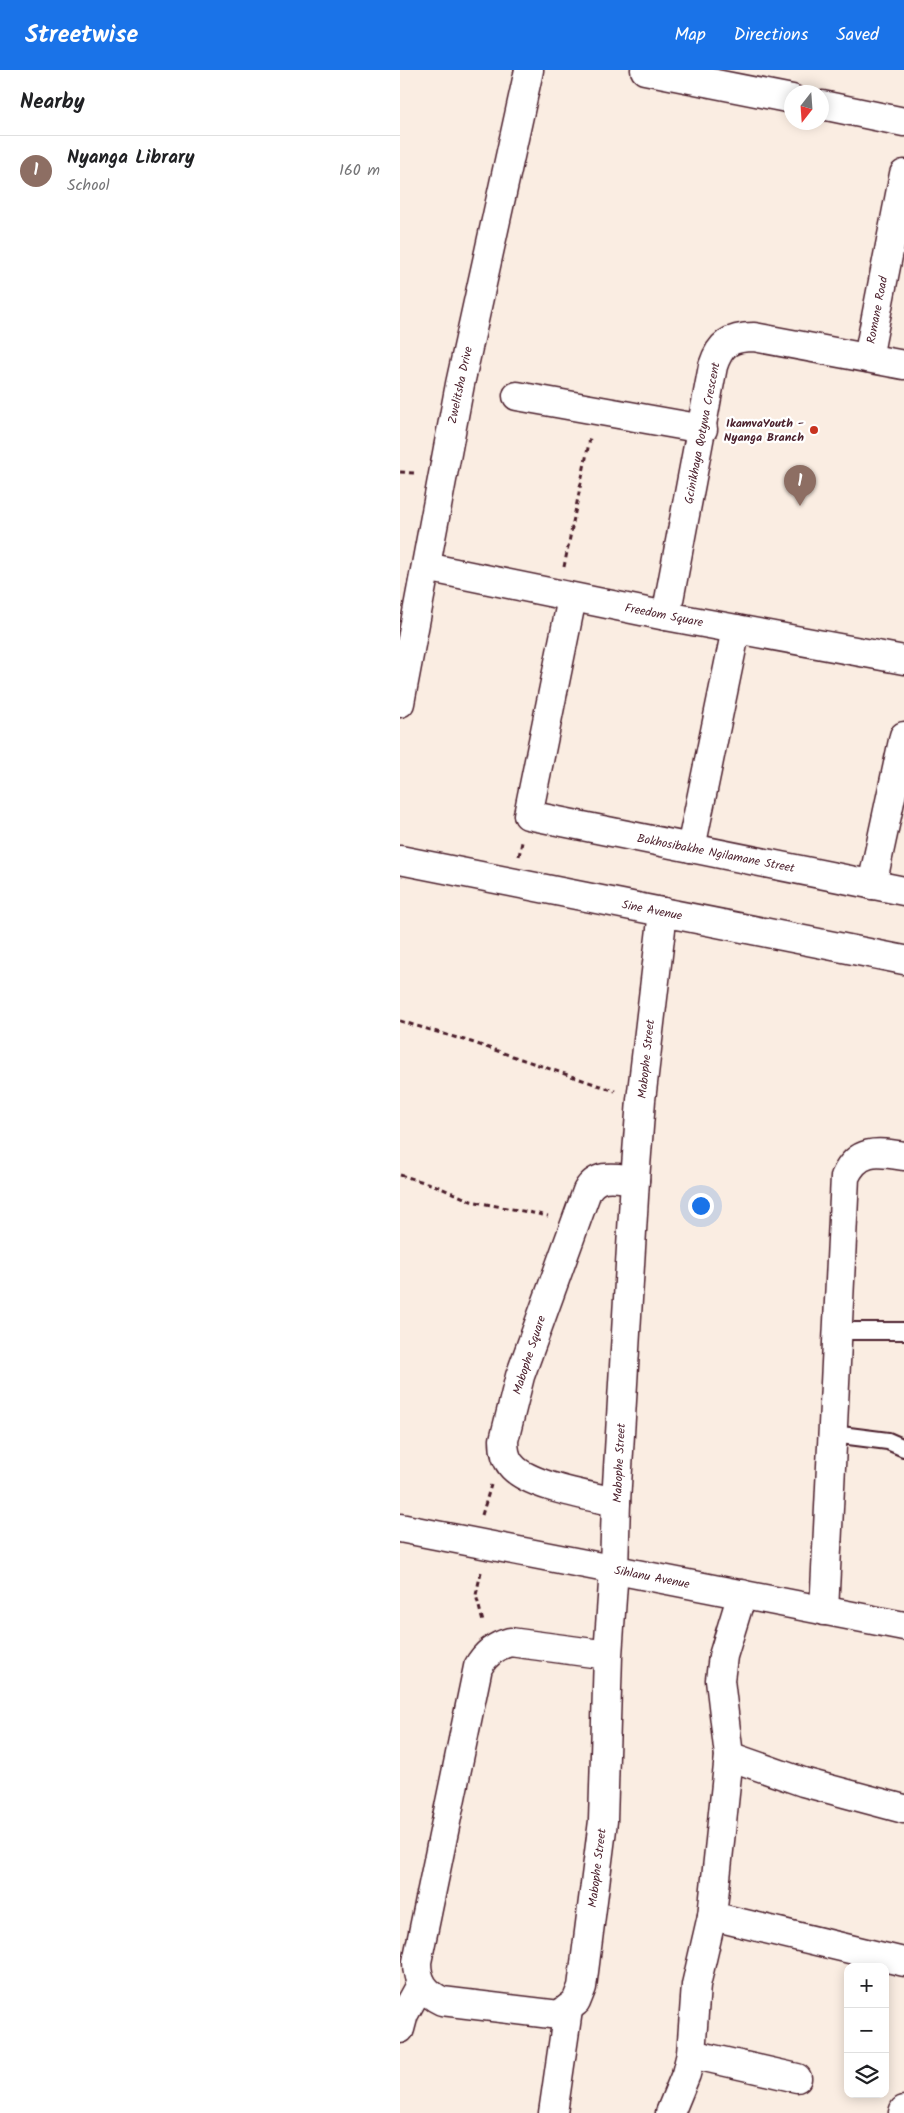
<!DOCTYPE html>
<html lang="en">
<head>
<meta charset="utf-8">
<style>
  body { margin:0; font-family:Kalam,sans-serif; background:#f6f6f6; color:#202124 }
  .controls { position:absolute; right:15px; bottom:15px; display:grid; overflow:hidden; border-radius:10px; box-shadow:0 2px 12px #0003 }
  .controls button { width:45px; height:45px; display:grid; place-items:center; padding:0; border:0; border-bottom:1px solid #e0e0e0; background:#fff; color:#202124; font:25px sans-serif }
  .compass { position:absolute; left:384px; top:15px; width:45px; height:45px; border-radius:50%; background:#fff; box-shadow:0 2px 12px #0003; rotate:197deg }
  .you { position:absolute; left:300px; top:1135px; width:18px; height:18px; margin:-12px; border:4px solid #fff; border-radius:50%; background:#1a73e8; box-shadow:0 0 0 8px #1a73e833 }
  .badge { display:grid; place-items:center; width:32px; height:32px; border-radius:50%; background:#1a73e8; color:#fff; font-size:16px; font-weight:700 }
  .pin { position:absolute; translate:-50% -41px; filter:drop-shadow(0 1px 2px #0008) }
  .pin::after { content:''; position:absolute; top:26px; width:18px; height:15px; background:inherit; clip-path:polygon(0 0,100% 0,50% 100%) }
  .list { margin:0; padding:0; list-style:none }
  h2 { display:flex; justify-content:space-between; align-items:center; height:65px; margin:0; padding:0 20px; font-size:21px }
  h2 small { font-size:16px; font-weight:400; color:#757577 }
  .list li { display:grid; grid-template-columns:32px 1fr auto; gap:15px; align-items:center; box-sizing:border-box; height:70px; padding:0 20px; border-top:1px solid #e0e0e0 }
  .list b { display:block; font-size:19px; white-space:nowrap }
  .list p { margin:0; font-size:16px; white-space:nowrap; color:#757577 }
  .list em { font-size:16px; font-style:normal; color:#757577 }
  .icon { flex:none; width:28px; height:28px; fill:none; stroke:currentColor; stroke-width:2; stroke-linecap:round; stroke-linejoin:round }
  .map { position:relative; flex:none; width:504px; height:2043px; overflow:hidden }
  header { display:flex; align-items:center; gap:30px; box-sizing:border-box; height:70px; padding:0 25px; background:#1a73e8; color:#fff }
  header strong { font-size:24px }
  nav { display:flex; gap:28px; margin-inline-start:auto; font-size:18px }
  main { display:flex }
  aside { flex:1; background:#fff }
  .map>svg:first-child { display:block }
</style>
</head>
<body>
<header>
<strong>Streetwise</strong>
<nav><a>Map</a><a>Directions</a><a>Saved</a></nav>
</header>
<main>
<aside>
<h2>Nearby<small></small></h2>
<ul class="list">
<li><span class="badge" style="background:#8d6e63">1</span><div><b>Nyanga Library</b><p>School</p></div><em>160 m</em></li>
</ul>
</aside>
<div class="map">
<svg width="504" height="2043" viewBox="0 0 504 2043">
  <rect width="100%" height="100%" fill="#faede2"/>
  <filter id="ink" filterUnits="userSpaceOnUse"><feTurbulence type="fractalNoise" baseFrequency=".02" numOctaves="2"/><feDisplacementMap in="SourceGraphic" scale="10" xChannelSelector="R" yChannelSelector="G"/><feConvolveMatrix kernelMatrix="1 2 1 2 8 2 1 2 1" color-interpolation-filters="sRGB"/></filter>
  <g filter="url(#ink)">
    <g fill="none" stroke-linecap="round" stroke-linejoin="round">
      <g stroke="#4a1f2b" stroke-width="20">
        <g id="service">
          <path d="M437 1261H504"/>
          <path d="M433 1364 488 1371 504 1378"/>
        </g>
      </g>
      <g stroke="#4a1f2b" stroke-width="31">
        <g id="minor">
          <path d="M245 0 392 29"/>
          <path d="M422 35 504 52"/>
          <path d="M468 288 504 104"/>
          <path d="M117 326 303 359"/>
          <path d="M26 497 266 546 504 590"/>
          <path d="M172 528 128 745 504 821"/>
          <path d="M266 546 313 296C320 274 330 267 354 267L504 295"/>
          <path d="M0 633 60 314 129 0"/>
          <path d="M291 778 336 559"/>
          <path d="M0 790 504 890"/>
          <path d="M472 815 504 666"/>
          <path d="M216 1432C190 1426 127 1416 111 1395 105 1388 104 1378 104 1370L120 1306 187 1121C198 1102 216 1108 235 1110"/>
          <path d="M0 1458 504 1556"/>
          <path d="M342 1524 323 1586 320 1610 329 1686 312 1846 504 1892"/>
          <path d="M424 1541 445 1107C458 1078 478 1082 504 1086"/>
          <path d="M208 1585 110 1572C95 1576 85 1584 78 1597L17 1892C17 1912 25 1923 42 1931L159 1945 176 1932 182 1917 203 1751 208 1585 214 1499 216 1432 235 1110 241 1030 263 842"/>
          <path d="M329 1686 403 1712 504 1739"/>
          <path d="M0 1959 4 1944 21 1913"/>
          <path d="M291 1984 397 2008"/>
          <path d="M153 2043 168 1940"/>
          <path d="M270 2043 286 2004 291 1984 296 1915 312 1846"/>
          <path d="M503 2043 504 2040"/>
        </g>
      </g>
      <g stroke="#4a1f2b" stroke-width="3" stroke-dasharray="5 4" stroke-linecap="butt">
        <path d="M0 402 14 403"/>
        <path d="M164 497 190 368"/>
        <path d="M119 786 122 772"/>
        <path d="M0 951 71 972 215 1021"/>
        <path d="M0 1105 34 1115 71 1131 148 1146"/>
        <path d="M82 1445 91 1415"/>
        <path d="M81 1502 76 1525 83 1552"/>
      </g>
      <use href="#service" stroke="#fff" stroke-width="16"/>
      <use href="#minor" stroke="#fff" stroke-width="28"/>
    </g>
  </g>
  <circle fill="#c8321e" stroke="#fff" stroke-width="2" cx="414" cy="360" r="5"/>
  <g text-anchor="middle" stroke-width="4.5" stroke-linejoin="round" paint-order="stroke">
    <g font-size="12" fill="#4a1f2b" stroke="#fff">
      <text transform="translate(477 240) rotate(-79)" y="4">Romane Road</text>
      <text transform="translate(60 315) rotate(-78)" y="4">Zwelitsha Drive</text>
      <text transform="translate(302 363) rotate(-79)" y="4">Gcinikhaya Qotywa Crescent</text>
      <text transform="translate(264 545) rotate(11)" y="4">Freedom Square</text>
      <text transform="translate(316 783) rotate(11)" y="4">Bokhosibakhe Ngilamane Street</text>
      <text transform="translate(252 840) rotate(11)" y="4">Sine Avenue</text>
      <text transform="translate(246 989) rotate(-84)" y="4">Mabophe Street</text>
      <text transform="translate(129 1285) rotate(-72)" y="4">Mabophe Square</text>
      <text transform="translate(219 1393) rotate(-87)" y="4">Mabophe Street</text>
      <text transform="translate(252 1507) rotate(11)" y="4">Sihlanu Avenue</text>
      <text transform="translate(197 1798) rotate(-83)" y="4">Mabophe Street</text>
    </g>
    <g font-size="12" font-weight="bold" fill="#4a1f2b" stroke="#fff" text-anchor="end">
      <text x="404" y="357">IkamvaYouth -<tspan x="404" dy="14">Nyanga Branch</tspan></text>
    </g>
  </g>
</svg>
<div class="controls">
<button>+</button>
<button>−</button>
<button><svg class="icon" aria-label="layers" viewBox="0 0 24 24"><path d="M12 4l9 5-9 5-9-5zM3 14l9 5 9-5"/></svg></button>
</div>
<svg class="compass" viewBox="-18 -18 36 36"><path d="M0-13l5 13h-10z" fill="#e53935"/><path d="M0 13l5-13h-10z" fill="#757577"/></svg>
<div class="you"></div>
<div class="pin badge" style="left:400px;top:436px;background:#8d6e63">1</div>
</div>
</main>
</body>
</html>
